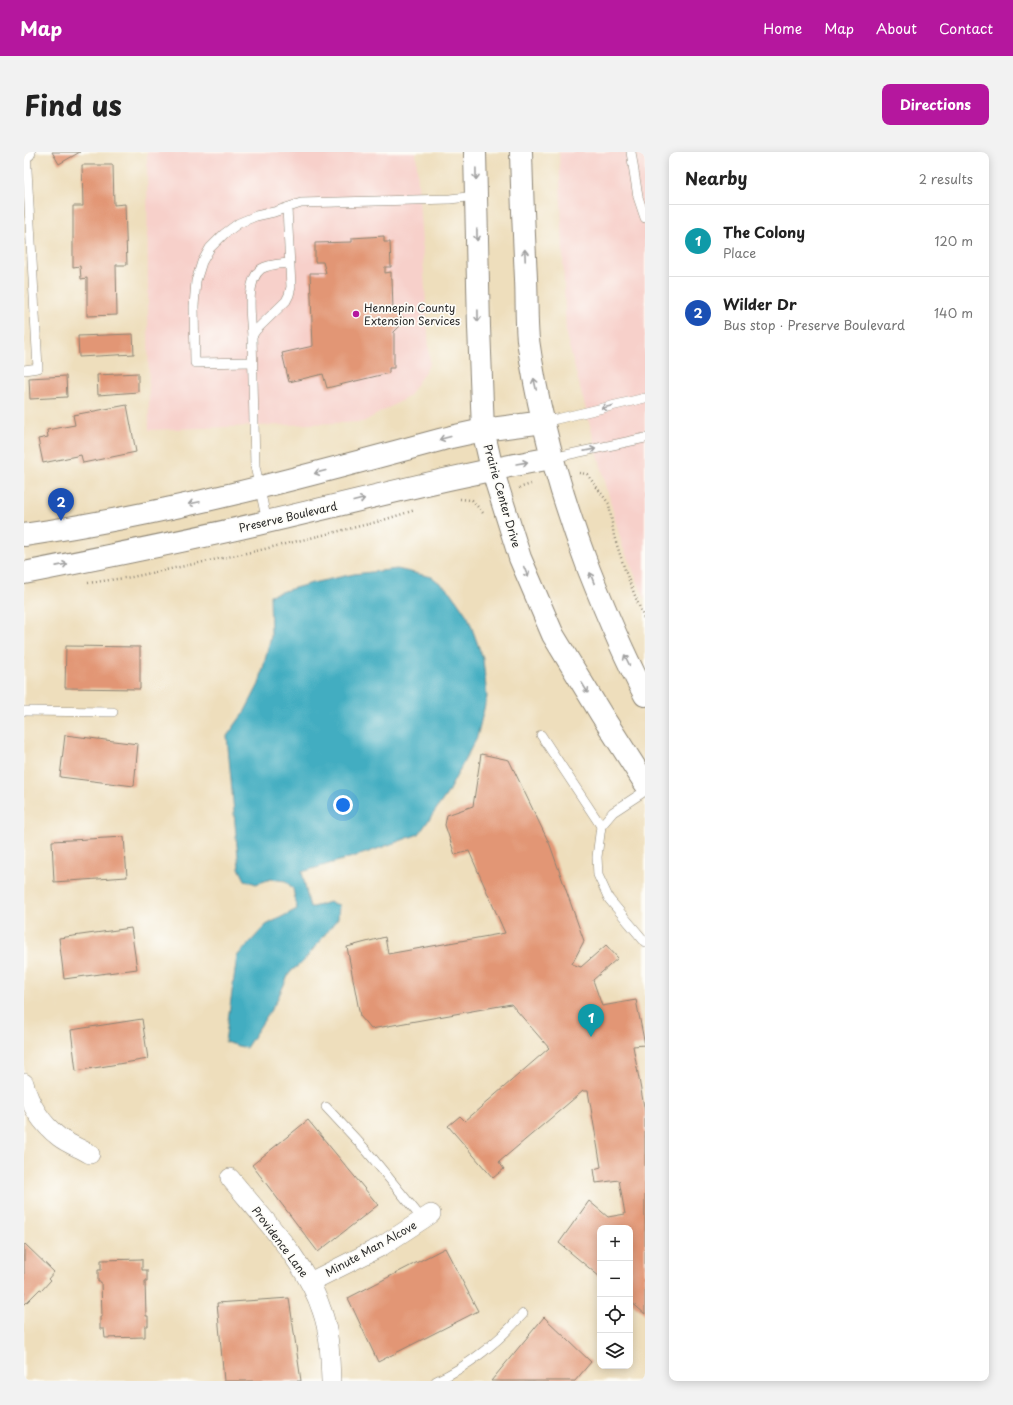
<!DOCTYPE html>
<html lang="en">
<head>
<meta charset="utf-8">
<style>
  body { margin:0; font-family:"Playpen Sans",sans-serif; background:#f2f2f2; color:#222 }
  .controls { position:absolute; right:12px; bottom:12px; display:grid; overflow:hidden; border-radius:8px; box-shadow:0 2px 10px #0003 }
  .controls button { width:36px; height:36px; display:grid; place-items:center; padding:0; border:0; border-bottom:1px solid #e0e0e0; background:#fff; color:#222; font:20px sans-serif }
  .you { position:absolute; left:319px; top:653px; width:14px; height:14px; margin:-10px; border:3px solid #fff; border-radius:50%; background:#1a73e8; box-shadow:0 0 0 6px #1a73e833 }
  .badge { display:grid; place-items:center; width:26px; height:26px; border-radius:50%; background:#b5179e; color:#fff; font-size:13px; font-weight:700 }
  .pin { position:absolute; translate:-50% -33px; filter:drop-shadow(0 1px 2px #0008) }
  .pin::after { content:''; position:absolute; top:21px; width:14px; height:12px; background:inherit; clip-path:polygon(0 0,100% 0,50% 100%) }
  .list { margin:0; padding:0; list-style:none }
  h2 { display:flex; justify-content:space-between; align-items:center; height:52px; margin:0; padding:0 16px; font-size:17px }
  h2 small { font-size:13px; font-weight:400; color:#767676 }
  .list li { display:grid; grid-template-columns:26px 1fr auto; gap:12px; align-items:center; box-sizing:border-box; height:72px; padding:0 16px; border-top:1px solid #e0e0e0 }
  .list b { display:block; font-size:15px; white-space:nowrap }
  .list p { margin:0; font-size:13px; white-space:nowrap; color:#767676 }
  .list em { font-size:13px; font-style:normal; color:#767676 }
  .icon { flex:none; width:22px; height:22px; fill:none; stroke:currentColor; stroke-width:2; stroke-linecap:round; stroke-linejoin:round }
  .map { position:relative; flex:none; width:621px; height:1229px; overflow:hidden; border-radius:8px }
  header { display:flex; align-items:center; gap:24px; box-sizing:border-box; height:56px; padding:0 20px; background:#b5179e; color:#fff }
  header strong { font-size:19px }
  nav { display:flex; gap:22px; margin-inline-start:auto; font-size:14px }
  .intro { display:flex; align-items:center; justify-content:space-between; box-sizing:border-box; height:96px; padding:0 24px }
  h1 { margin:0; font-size:28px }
  .button { padding:10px 18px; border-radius:8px; background:#b5179e; color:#fff; font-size:14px; font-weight:700 }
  main { display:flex; gap:24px; padding:0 24px }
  aside { flex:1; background:#fff; border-radius:8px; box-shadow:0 2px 10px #0003 }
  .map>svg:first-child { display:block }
</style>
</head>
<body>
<header>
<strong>Map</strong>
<nav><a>Home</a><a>Map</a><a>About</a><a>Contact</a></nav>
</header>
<div class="intro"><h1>Find us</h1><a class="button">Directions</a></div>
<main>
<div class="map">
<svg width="621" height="1229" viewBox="0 0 621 1229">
  <rect width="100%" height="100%" fill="#fdfcf7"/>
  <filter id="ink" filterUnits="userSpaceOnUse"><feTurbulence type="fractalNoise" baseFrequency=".025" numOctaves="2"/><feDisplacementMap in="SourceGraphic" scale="8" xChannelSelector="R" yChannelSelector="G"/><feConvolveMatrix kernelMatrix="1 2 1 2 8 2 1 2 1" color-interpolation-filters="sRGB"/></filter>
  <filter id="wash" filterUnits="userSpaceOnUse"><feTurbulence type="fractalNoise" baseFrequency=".012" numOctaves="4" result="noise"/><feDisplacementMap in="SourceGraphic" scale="16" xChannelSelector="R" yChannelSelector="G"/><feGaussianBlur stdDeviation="0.9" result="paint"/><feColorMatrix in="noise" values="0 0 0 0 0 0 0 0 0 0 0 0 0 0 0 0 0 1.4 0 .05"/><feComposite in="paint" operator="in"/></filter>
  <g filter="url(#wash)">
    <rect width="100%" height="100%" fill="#eedebc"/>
    <g fill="#f7d0ca">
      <path d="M123 0H392L406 212 384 245 339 270 125 278Z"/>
      <path d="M535 0H621V447L598 393 542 183Z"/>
    </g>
    <path fill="#42adc1" stroke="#366c76" d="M373 417 408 425 427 440 444 465 459 507 463 545 453 585 423 642 395 682 342 701 278 720 286 756 305 750 315 753 314 766 279 810 266 820 252 850 222 896 201 890 213 804 242 773 273 757 269 737 262 729 247 727 232 732 221 728 215 716 203 584 221 559 235 532 247 484 246 443 288 431 330 422Z"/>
    <g id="blocks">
      <g fill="#e29675">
        <path d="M28 0H56L35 12Z"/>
        <path d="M58 13H89L90 53 101 52 103 113H92L93 163 63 164V126L57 127 56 114 49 115V54H59Z"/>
        <path d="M360 84V90H366L367 115H361V121L367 120V127H368L369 157 382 168 370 180V216H365V221L303 236 299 222 265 230 258 201 289 194 286 121H302L299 110H291V91L328 90V86Z"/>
        <path d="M109 182 110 202 55 205 54 184Z"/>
        <path d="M114 221V240L74 243 73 223Z"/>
        <path d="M42 224 43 245 6 247 5 226Z"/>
        <path d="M103 253 112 300 59 311 57 303 19 311 14 287 24 285 23 278 51 273 49 263Z"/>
        <path d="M42 494 116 495V537L41 536Z"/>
        <path d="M41 583 114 592 110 634 36 625Z"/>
        <path d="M457 602 485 608 526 693 560 789 548 812 557 815 582 793 594 806 569 828 578 854 612 848 621 893 609 894 621 960V1162L606 1149V1076H576V1125L535 1091 565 1049 584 1065 601 1062 595 1028 572 1031 570 1017 577 1015 564 939H559L475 1010 480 1017 469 1026 424 974 436 964 441 969 525 896 487 852 347 877 336 864 323 795 361 785 364 802 481 781 445 699 431 703 421 673 423 663 449 654Z"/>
        <path d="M100 685 103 725 30 730 28 689Z"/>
        <path d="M107 776 113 817 40 827 35 786Z"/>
        <path d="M118 867 124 907 52 919 47 878Z"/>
        <path d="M284 968 354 1053 294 1100 228 1013Z"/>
        <path d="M1 1092 30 1120 24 1127 26 1129 18 1138 16 1137 0 1153V1093Z"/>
        <path d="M421 1096 454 1159 354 1210 324 1146Z"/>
        <path d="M118 1107V1118H123V1129H121L122 1164H124V1174H121V1185L81 1186 80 1177H76V1165H78L77 1130H74V1118H77V1108Z"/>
        <path d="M265 1146 277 1229H200L193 1151Z"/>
        <path d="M520 1165 567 1210 551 1229H467Z"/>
      </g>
    </g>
  </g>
  <g filter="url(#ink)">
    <use href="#blocks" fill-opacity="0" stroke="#8c8474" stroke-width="1"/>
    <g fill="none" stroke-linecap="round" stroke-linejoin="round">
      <g stroke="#8c8474" stroke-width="10">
        <g id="service">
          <path d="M607 0 614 45 621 66"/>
          <path d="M228 184C227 166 221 129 237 117 245 112 257 112 265 111"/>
          <path d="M228 210 171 211 170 154 172 129 178 110 186 96 200 82 215 71 232 64 250 60 277 51 426 47 452 44"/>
          <path d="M0 218 14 216 2 0"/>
          <path d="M520 270 621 246"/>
          <path d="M528 306 621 286"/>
          <path d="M243 370 231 314 228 184 232 178 262 149 265 143 267 135 263 56"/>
          <path d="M0 559 89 560"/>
          <path d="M517 583 577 674"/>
          <path d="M621 639 589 660 577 674 573 705 574 723 585 747 621 790"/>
          <path d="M302 955 342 998 399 1068"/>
          <path d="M412 1229C444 1215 476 1188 499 1162"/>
        </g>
      </g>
      <g stroke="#8c8474" stroke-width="20">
        <g id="minor">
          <path d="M0 1 2 0"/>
          <path d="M0 931C5 952 18 972 35 985 44 992 56 996 66 1002"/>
          <path d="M206 1026C238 1065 283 1111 298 1159 306 1181 306 1206 307 1229"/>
          <path d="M286 1130 358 1094 407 1062"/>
        </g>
      </g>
      <g stroke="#8c8474" stroke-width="24">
        <g id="tertiary">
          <path d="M0 383C145 362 287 323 427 285L459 278 520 270"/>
          <path d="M0 421C81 405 162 389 242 370 338 348 432 323 528 306"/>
        </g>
      </g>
      <g stroke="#8c8474" stroke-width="24">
        <g id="secondary">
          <path d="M451 0 455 175 459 278 468 317 496 406 529 483 577 562 621 631"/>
          <path d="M497 0C498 42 500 85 502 127 503 147 502 168 504 188 515 267 537 344 565 418 582 461 599 502 621 543"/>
        </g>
      </g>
      <g stroke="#8c8474" stroke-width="2.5" stroke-dasharray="1 3" stroke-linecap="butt">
        <path d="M555 321 563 322 585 352 590 384 602 421 621 469"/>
        <path d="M495 336 507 332"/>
        <path d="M436 347 448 348 459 361"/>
        <path d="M64 431 108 425 232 399 353 370 391 358"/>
      </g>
      <use href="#service" stroke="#fff" stroke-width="9"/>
      <use href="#minor" stroke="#fff" stroke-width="19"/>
      <use href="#tertiary" stroke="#fff" stroke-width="22"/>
      <use href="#secondary" stroke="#fff" stroke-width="22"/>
    </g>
    <defs><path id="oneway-shaft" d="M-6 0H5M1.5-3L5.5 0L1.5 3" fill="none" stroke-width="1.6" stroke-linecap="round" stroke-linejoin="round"/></defs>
    <g stroke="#a0a0a0">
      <use href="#oneway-shaft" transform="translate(452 22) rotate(89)"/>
      <use href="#oneway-shaft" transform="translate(453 83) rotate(89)"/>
      <use href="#oneway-shaft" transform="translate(501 103) rotate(-92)"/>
      <use href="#oneway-shaft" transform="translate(454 164) rotate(89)"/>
      <use href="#oneway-shaft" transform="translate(511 232) rotate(-102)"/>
      <use href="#oneway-shaft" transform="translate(583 255) rotate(166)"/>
      <use href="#oneway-shaft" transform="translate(421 286) rotate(165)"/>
      <use href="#oneway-shaft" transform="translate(566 298) rotate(-11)"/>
      <use href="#oneway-shaft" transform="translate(498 311) rotate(-10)"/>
      <use href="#oneway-shaft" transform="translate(296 320) rotate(165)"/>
      <use href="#oneway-shaft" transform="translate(335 348) rotate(-14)"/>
      <use href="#oneway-shaft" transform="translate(170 351) rotate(168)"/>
      <use href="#oneway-shaft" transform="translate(38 413) rotate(-11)"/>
      <use href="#oneway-shaft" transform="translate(502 420) rotate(67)"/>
      <use href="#oneway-shaft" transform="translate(568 426) rotate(-111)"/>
      <use href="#oneway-shaft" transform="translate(603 508) rotate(-116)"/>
      <use href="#oneway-shaft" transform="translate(561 536) rotate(59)"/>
    </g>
  </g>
  <circle fill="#b5179e" stroke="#fdfcf7" stroke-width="1.5" cx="332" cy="162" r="4"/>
  <g text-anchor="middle" stroke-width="3.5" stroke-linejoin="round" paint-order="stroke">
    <g font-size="11" fill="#2b2b2b" stroke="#fdfcf7" text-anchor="start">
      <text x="340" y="160">Hennepin County<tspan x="340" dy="13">Extension Services</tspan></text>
    </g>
    <g font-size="11" fill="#2b2b2b" stroke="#fdfcf7">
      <text transform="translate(478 344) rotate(74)" y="4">Prairie Center Drive</text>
      <text transform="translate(264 365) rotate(-13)" y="4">Preserve Boulevard</text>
      <text transform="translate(256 1090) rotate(53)" y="4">Providence Lane</text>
      <text transform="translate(347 1097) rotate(-29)" y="4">Minute Man Alcove</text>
    </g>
  </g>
</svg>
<div class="controls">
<button>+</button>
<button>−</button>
<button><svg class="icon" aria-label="locate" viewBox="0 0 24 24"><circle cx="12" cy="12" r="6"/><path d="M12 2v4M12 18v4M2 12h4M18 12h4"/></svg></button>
<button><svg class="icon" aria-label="layers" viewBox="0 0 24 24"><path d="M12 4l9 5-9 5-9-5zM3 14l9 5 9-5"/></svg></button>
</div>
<div class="you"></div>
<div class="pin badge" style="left:567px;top:885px;background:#0f9aa8">1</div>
<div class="pin badge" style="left:37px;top:369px;background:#1a4fb4">2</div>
</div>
<aside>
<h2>Nearby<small>2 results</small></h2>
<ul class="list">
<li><span class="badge" style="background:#0f9aa8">1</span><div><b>The Colony</b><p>Place</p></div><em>120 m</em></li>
<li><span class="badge" style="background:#1a4fb4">2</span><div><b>Wilder Dr</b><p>Bus stop · Preserve Boulevard</p></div><em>140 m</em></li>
</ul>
</aside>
</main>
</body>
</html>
